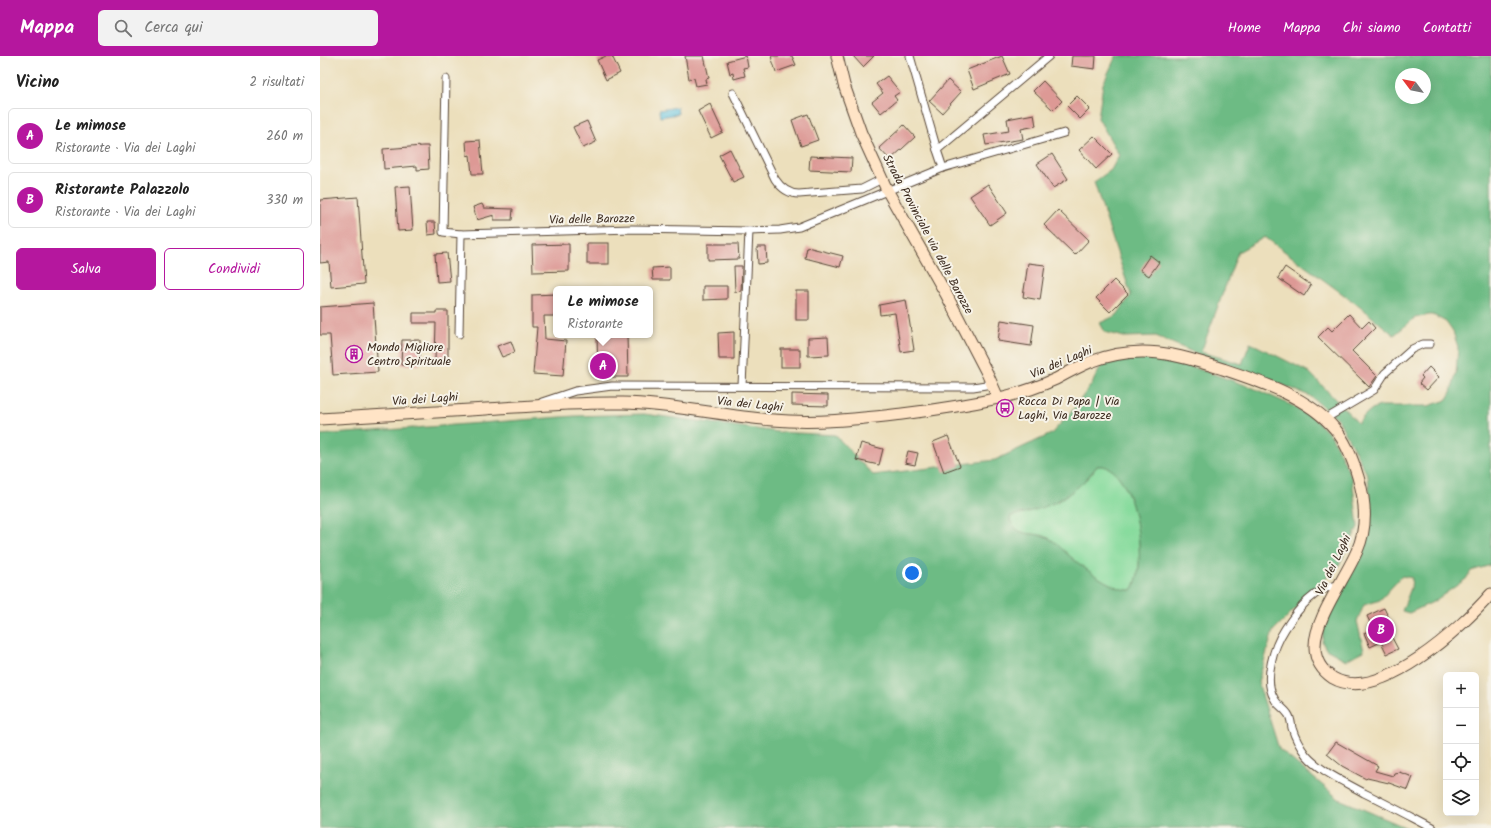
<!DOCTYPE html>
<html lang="it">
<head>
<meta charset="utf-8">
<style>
  body { margin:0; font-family:Kalam,sans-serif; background:#f2f2f2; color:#222 }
  .controls { position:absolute; right:12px; bottom:12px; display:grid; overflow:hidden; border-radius:6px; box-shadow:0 4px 16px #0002 }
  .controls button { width:36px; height:36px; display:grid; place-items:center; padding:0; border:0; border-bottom:1px solid #e0e0e0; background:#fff; color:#222; font:20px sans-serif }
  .compass { position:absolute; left:1075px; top:12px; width:36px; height:36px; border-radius:50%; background:#fff; box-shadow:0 4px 16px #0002; rotate:302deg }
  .you { position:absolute; left:592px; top:517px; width:14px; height:14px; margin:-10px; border:3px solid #fff; border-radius:50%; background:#1a73e8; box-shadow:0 0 0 6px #1a73e833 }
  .badge { display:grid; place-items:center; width:26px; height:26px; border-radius:50%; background:#b5179e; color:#fff; font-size:13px; font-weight:700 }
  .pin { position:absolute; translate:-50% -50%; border:2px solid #fff; box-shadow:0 1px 4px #0006 }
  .popup { position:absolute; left:233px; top:230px; width:100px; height:52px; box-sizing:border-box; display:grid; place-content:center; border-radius:6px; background:#fff; filter:drop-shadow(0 1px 3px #0005); font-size:13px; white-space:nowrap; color:#767676 }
  .popup b { font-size:15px; color:#222 }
  .popup::after { content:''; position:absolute; left:50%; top:100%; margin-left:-8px; border:8px solid transparent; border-top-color:#fff }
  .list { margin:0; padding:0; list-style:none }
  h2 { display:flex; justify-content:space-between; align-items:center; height:52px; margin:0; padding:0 16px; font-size:17px }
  h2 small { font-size:13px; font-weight:400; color:#767676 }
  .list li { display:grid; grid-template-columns:26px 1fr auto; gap:12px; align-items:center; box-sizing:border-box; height:56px; margin:0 8px 8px; padding:0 8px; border:1px solid #e0e0e0; border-radius:6px }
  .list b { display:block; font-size:15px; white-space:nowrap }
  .list p { margin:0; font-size:13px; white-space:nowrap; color:#767676 }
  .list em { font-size:13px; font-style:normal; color:#767676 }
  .actions { display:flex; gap:8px; padding:12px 16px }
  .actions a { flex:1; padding:9px 0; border:1px solid #b5179e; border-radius:6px; text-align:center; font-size:14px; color:#b5179e }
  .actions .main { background:#b5179e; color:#fff }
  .icon { flex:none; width:22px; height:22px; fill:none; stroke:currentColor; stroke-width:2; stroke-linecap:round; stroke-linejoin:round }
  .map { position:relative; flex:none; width:1171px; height:772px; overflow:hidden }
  header { display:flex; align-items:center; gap:24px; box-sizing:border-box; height:56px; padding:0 20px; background:#b5179e; color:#fff }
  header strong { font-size:19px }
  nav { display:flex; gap:22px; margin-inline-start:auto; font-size:14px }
  .search { width:280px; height:36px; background:#f2f2f2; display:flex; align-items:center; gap:10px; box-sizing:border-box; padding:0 14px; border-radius:6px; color:#767676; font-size:15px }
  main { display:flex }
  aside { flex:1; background:#fff }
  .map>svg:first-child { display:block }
</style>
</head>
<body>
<header>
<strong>Mappa</strong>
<div class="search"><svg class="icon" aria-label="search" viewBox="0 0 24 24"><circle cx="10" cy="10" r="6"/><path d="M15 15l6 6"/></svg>Cerca qui</div>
<nav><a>Home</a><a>Mappa</a><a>Chi siamo</a><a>Contatti</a></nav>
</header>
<main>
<aside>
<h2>Vicino<small>2 risultati</small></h2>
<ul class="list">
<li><span class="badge">A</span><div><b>Le mimose</b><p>Ristorante · Via dei Laghi</p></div><em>260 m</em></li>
<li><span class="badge">B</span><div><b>Ristorante Palazzolo</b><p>Ristorante · Via dei Laghi</p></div><em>330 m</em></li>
</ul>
<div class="actions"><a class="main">Salva</a><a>Condividi</a></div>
</aside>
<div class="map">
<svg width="1171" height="772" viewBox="0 0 1171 772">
  <rect width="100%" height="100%" fill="#f7f3e8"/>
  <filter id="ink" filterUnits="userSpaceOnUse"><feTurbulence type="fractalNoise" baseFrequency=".025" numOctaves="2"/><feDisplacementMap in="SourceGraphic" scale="8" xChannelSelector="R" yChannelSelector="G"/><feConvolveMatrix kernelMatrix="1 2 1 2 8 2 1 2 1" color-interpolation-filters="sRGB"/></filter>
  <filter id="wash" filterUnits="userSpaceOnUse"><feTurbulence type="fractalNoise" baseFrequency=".012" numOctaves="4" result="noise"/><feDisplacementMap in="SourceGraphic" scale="16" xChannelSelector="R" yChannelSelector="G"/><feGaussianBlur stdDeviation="0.9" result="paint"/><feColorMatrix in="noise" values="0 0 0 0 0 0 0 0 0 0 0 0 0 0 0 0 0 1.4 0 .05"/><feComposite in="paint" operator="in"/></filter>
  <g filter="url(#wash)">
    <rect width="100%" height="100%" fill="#ecdfbc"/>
    <path fill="#87db9d" stroke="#61825e" d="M777 410C814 404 830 510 812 534 797 537 762 511 751 501 745 496 740 491 734 486 731 484 728 481 724 480 709 476 698 481 690 464L691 460 737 446 746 440 768 422Z"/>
    <g fill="#6dbb84" stroke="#547251" fill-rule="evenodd">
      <path d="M796 0H1171V509L1151 515 1146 523 1113 546 1089 557 1082 555 1091 532 1092 522 1082 520 1060 544 1044 549 1037 565 1044 595 1026 604 1006 593 1002 586 1004 570 1044 495 1051 455 1048 420 1018 363 990 340 950 324 891 304 836 280 804 281 785 276 780 267 797 259 811 239 774 126 791 114 799 99 778 62 783 28ZM1081 18H1105V42H1081ZM945 181 1035 247 1074 279 1095 262 1109 259H1113L1126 266 1133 276 1138 291 1136 318 1131 336 1127 343 1124 345 1108 350H1060L1052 353 1046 358 1038 367 989 316 937 290 930 287 922 308 881 296 918 196Z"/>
      <path d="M820 300 852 304 931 331 973 350 992 361 1011 379 1032 422 1038 471 1019 509 953 575 938 626 959 693 1019 743 1087 772H0V379L255 360 324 358 458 376 515 379 553 419 675 404 731 378 752 355 771 329 783 307ZM777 410C814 404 830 510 812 534 797 537 762 511 751 501 745 496 740 491 735 486 731 484 728 481 724 480 709 476 698 481 690 464L691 460C727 453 754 441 777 410Z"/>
    </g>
    <path fill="#63c4e1" stroke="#4f7780" d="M357 51 358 58 340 61 339 54Z"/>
    <g id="blocks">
      <g fill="#dd9995">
        <path d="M286 0H292L300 17 286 24 277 4Z"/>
        <path d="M365 0H384L389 22 386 23 387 28 376 30 374 22 369 23Z"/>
        <path d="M426 0 428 11 423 12 425 20 414 23 413 17 410 18 407 5Z"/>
        <path d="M451 0H472L476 9 456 16Z"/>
        <path d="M533 0H554L543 11Z"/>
        <path d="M682 0 690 18 654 33 647 14Z"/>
        <path d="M752 0H776L775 13 751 10Z"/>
        <path d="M567 20 580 36 574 40 577 44 561 57 552 46 563 37 556 28Z"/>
        <path d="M628 24 641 36 622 57 609 45Z"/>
        <path d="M723 25 742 45 733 54 713 35Z"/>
        <path d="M757 40 770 53 760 63 747 50Z"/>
        <path d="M390 48 403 76 391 82 378 55Z"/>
        <path d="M488 58 498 84 481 90 472 64Z"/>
        <path d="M714 58 716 70 701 73 703 83 666 89 664 79 689 75 687 63Z"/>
        <path d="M267 65 276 86 263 92 253 71Z"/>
        <path d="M584 69 595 81 570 104 559 92Z"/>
        <path d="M774 80 792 98 776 113 759 94Z"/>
        <path d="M160 84 163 118H152L150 99 147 100 146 85Z"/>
        <path d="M103 90H108L109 113 97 114V110L64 113 63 93Z"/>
        <path d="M410 93 424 121 413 126 399 99Z"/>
        <path d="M732 98 748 123 733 132 717 108Z"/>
        <path d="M490 100 532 102 531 116 489 114Z"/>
        <path d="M668 128 687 157 670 169 650 140Z"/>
        <path d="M90 130 93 174 78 175 75 131Z"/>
        <path d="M38 141 44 228 11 231 9 206 0 207V144Z"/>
        <path d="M162 148 164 152 193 153 192 164H174V159L157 164 153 151Z"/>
        <path d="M738 154 769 184 755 199 724 169Z"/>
        <path d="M107 166H115L116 178 108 179Z"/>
        <rect x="267" y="187" width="22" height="21"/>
        <path d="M249 188V215L213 216 212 189Z"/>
        <path d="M388 188H418L419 203 388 204Z"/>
        <path d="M437 191H446L447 207 438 208Z"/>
        <path d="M487 191 523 200 520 211 485 202Z"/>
        <path d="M127 197 130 225 117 226 115 198Z"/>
        <path d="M830 199 839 206 829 220 820 214Z"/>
        <path d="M708 207 725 209 720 244 703 241Z"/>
        <path d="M414 210H422L421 235 415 236Z"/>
        <path d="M350 211V224H333L332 212Z"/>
        <path d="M965 211 991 229 984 240 958 222Z"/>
        <path d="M794 224 808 238 790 256 776 242Z"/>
        <path d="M383 230H407V243L383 244Z"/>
        <rect x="476" y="235" width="13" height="29"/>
        <path d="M236 238V260H224L225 283 246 285 243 320 213 318 217 271H212V239Z"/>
        <path d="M586 244 594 294 581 296 575 257 560 259 559 249Z"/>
        <path d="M53 247 58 316 13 319 10 279H0V251Z"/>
        <path d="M116 255H128V305H115L116 267H93V257H116Z"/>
        <path d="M1029 258 1042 272 1049 265 1055 272 1032 295 1057 320 1049 331 998 281 1008 271 1012 275Z"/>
        <path d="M681 264 714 269 711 290 678 285Z"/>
        <path d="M414 276V303H399L398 277Z"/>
        <path d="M277 279H307L308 321H278Z"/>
        <path d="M508 281 509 299 488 300V282Z"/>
        <path d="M82 284H100V309H81Z"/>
        <path d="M191 285 195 296 182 301 177 290Z"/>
        <rect x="461" y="293" width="19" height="18"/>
        <path d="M1109 311 1119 321 1107 334 1099 327 1103 322 1101 320Z"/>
        <path d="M472 338 508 339V350L472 349Z"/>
        <path d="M628 380 640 410 624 416 613 386Z"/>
        <path d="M541 387 563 393 559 409 536 404Z"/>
        <path d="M588 395 598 397 595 409 585 407Z"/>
        <path d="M1064 552 1074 573 1069 576 1078 593 1067 598 1061 586 1050 591 1044 577 1053 573 1047 560Z"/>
        <path d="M1016 686 1058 710 1055 715 1073 720 1074 717 1079 716 1093 721 1088 734 1069 727 1047 722 1046 723 1022 710 1007 698Z"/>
      </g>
    </g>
  </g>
  <g filter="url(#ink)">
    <use href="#blocks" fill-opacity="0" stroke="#564536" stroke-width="1"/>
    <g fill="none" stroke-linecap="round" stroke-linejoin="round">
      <g stroke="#564536" stroke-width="9">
        <g id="minor">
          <path d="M590 0 617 94"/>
          <path d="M126 23 123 176 141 178 312 173 429 175 460 174 479 171 623 112 617 94 729 0"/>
          <path d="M413 37 455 123C461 132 468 138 479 138L542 133 562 123"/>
          <path d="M623 112 744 77"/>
          <path d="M139 278 141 178"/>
          <path d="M422 330 429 175"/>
          <path d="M222 346 255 335 292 330 653 331 672 328"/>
          <path d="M1005 363 1054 334 1065 317 1092 293 1103 288H1110"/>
          <path d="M1019 529C995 531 978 553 965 573 954 590 943 623 954 642 957 649 964 652 968 658 971 662 971 667 972 672 975 682 980 691 986 699 1001 716 1025 726 1044 737 1067 748 1089 760 1112 772"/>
        </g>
      </g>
      <g stroke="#564536" stroke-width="13">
        <g id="secondary">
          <path d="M517 0 524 29 541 77 567 134 626 238 667 317 678 342"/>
          <path d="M0 363C55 360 111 356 166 353 212 350 257 346 303 347 353 348 403 360 453 364 497 368 538 363 582 358 614 354 647 349 679 342 698 338 718 331 736 323 747 317 758 311 770 306 820 287 855 298 903 313 942 326 988 341 1015 373 1027 387 1033 404 1038 421 1046 446 1048 470 1037 495 1026 521 994 564 995 591 995 604 1002 615 1013 622 1059 649 1143 570 1171 538"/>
        </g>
      </g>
      <use href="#minor" stroke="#fff" stroke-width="7"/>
      <use href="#secondary" stroke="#ffe4c6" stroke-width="11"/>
    </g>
  </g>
  <defs>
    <g id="building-ring" transform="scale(0.9)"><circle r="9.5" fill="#f7f3e8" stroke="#b5179e" stroke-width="1.5"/><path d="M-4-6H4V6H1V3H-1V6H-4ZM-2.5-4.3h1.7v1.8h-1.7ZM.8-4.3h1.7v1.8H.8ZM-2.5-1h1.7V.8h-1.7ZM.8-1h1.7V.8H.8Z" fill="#b5179e"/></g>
    <g id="bus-ring" transform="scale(0.9)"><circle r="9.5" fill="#f7f3e8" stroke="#b5179e" stroke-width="1.5"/><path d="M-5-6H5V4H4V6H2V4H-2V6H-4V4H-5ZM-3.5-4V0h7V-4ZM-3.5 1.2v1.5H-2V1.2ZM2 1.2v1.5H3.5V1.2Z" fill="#b5179e"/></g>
  </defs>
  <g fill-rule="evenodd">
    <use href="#building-ring" x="34" y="298"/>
    <use href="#bus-ring" x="685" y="352"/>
  </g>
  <g text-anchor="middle" stroke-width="4" stroke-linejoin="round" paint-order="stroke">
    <g font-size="12" fill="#3b2a1e" stroke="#f7f3e8">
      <text transform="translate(272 163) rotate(-1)" y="4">Via delle Barozze</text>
      <text transform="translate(608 178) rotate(62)" y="4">Strada Provinciale via delle Barozze</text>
      <text transform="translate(741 306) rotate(-23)" y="4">Via dei Laghi</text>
      <text transform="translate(105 343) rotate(-4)" y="4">Via dei Laghi</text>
      <text transform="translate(430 348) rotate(6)" y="4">Via dei Laghi</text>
      <text transform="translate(1013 509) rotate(-64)" y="4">Via dei Laghi</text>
    </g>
    <g font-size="12" fill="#3b2a1e" stroke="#f7f3e8" text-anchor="start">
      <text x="47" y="295">Mondo Migliore<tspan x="47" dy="14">Centro Spirituale</tspan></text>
      <text x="698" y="349">Rocca Di Papa | Via<tspan x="698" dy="14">Laghi, Via Barozze</tspan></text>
    </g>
  </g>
</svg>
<div class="controls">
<button>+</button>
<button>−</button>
<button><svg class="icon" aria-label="locate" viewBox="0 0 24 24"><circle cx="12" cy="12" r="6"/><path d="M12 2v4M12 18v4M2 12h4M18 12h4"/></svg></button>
<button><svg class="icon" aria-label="layers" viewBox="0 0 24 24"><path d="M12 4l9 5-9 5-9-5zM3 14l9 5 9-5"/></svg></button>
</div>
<svg class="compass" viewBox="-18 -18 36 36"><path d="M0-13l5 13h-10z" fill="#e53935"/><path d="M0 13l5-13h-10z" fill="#767676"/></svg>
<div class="you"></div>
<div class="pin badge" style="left:283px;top:310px">A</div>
<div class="popup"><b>Le mimose</b>Ristorante</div>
<div class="pin badge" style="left:1061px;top:574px">B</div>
</div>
</main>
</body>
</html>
